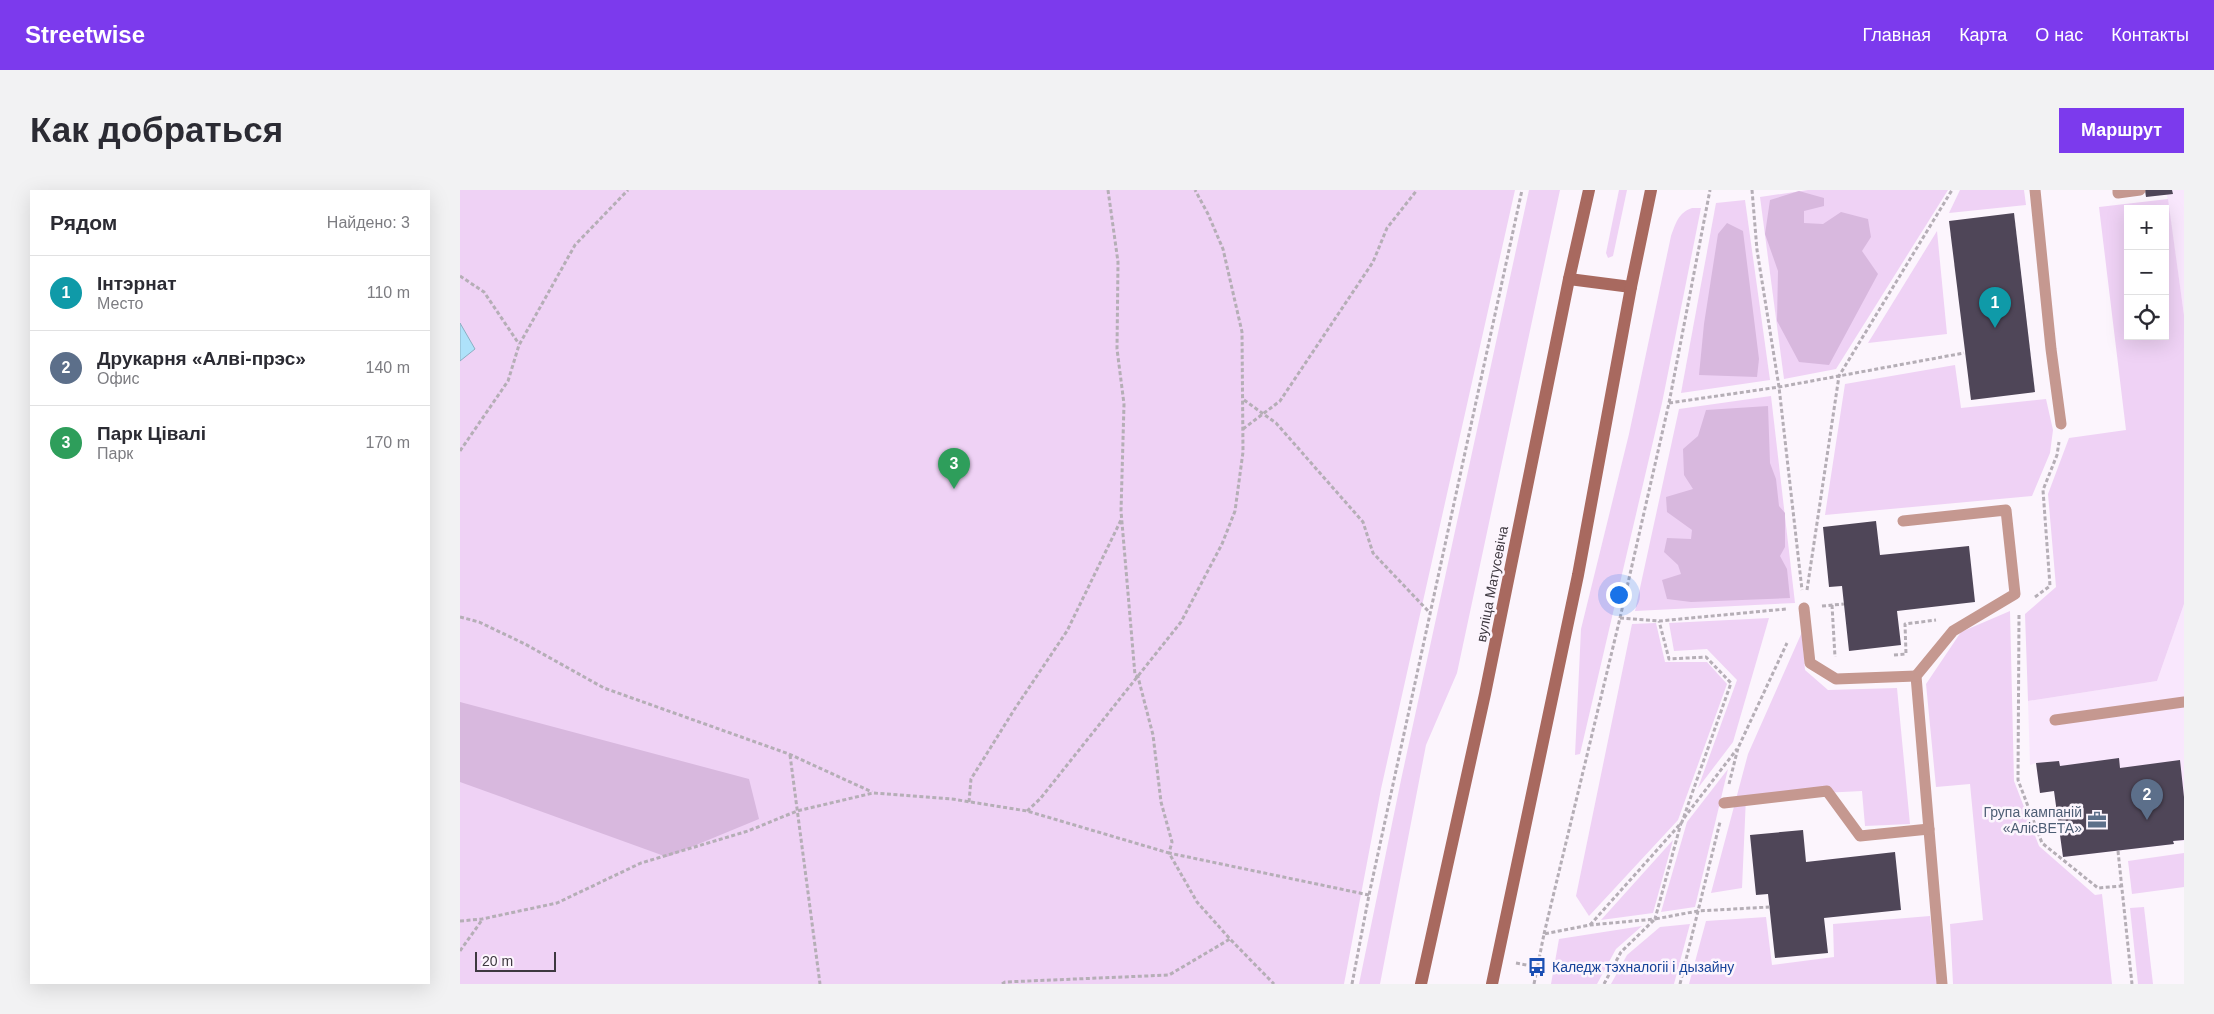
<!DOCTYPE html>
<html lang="ru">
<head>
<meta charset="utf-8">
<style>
  body { margin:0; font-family:Helvetica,sans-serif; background:#f2f2f3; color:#2b2b33 }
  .controls { position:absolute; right:15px; top:15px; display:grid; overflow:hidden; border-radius:0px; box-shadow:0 5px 20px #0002 }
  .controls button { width:45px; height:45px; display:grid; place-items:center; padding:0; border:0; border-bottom:1px solid #e1e1e2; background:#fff; color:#2b2b33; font:25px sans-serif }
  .scale { position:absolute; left:15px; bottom:12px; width:81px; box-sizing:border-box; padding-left:5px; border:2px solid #3e3840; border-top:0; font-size:14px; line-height:18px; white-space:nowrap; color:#3e3840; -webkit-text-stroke:4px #fcf5fd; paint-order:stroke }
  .you { position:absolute; left:1158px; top:404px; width:18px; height:18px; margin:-12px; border:4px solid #fff; border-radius:50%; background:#1a73e8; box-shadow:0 0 0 8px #1a73e833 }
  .badge { display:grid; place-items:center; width:32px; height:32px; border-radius:50%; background:#7c3aed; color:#fff; font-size:16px; font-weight:700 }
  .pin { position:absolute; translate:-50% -41px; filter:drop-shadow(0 1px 2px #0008) }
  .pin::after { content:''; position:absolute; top:26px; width:18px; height:15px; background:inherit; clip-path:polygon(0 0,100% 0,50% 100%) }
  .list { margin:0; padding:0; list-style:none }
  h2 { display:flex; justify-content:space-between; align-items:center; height:65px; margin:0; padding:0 20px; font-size:21px }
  h2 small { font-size:16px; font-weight:400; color:#7c7c81 }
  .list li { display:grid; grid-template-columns:32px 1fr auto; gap:15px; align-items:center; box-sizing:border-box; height:75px; padding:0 20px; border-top:1px solid #e1e1e2 }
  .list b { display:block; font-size:19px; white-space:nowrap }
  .list p { margin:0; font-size:16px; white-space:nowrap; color:#7c7c81 }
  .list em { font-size:16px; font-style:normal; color:#7c7c81 }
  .icon { flex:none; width:28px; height:28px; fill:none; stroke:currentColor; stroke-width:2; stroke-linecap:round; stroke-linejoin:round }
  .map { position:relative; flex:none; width:1724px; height:794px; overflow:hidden; border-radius:0px }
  header { display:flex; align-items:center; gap:30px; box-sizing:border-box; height:70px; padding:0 25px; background:#7c3aed; color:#fff }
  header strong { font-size:24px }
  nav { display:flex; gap:28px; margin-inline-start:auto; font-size:18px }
  .intro { display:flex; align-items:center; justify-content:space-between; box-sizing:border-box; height:120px; padding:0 30px }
  h1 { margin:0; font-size:35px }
  .button { padding:12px 22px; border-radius:0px; background:#7c3aed; color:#fff; font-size:18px; font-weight:700 }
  main { display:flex; gap:30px; padding:0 30px }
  aside { flex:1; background:#fff; border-radius:0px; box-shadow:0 5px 20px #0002 }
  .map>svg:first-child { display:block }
</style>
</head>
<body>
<header>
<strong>Streetwise</strong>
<nav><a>Главная</a><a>Карта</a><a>О нас</a><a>Контакты</a></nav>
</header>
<div class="intro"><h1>Как добраться</h1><a class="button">Маршрут</a></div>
<main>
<aside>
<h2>Рядом<small>Найдено: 3</small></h2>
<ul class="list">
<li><span class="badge" style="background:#0f9aa8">1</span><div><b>Інтэрнат</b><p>Место</p></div><em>110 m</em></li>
<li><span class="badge" style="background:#5c6f8a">2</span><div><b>Друкарня «Алві-прэс»</b><p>Офис</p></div><em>140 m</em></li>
<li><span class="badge" style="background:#2e9e5b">3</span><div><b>Парк Цівалі</b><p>Парк</p></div><em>170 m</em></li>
</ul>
</aside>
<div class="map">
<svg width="1724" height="794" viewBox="0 0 1724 794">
  <rect width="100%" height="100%" fill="#fcf5fd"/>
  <g fill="#f9e7fd">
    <path d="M1685 0H1724V125L1707 5Z"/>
    <path d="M1724 414V651H1714V654L1603 667 1594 601 1580 603 1576 573 1570 575 1568 511 1697 491Z"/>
  </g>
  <g fill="#efd2f5" fill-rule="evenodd">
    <path d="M0 0H1055L921 599 884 794H0Z"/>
    <path d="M1069 0H1100L997 483 966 555 920 794H899L941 590Z"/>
    <path d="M1159 0H1167L1153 66 1148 68 1146 63Z"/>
    <path d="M1348 0H1488L1376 179 1324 189 1300 7Z"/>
    <path d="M1500 0H1564L1566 15 1489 23Z"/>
    <path d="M1708 9 1724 125V414L1697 491 1568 511 1565 424 1596 397 1588 304 1609 248 1666 240 1639 17ZM1668 19H1705V146H1668Z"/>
    <path d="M1285 10 1310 190 1221 203 1256 13Z"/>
    <path d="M1232 18H1241L1202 213 1120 564 1115 565 1121 439 1169 244 1211 46C1216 33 1218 23 1232 18Z"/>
    <path d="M1477 41 1487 144 1408 153Z"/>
    <path d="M1495 175 1501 218 1586 209 1593 240 1590 263 1572 306 1365 325 1385 194Z"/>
    <path d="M1311 206 1335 413 1175 421 1219 219Z"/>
    <path d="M1550 421 1554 591 1579 656 1635 705 1642 704 1652 794H1493L1490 734 1523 730 1510 594 1476 597 1466 494 1501 442Z"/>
    <path d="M1309 428 1273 552 1238 598 1277 490 1247 459 1214 461 1209 433Z"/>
    <path d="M1196 433 1205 472H1247L1267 494 1218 630 1129 726 1116 706 1172 434Z"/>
    <path d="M1342 442 1345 480 1368 500 1437 498 1450 634 1405 636 1402 601 1286 607 1282 698 1251 703 1288 564Z"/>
    <path d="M1268 579 1235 717 1201 722 1227 632Z"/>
    <path d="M1213 650 1193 723 1141 730Z"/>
    <path d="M1724 663V697L1672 704 1668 671Z"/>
    <path d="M1684 717 1693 794H1678L1670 718Z"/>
    <path d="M1470 726 1477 794H1229L1246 731 1306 727 1312 775 1374 767 1373 734Z"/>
    <path d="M1230 734 1214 794H1151L1167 765 1200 737Z"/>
    <path d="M1182 736 1156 759 1137 794H1091L1099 749Z"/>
  </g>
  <g fill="#d8b8de">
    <path d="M1339 1 1364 8V16L1344 21V33L1363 34 1381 22 1408 29 1411 47 1402 61 1418 84 1369 175 1339 172 1317 131 1318 81 1305 44 1310 10Z"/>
    <path d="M1267 33 1283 41 1299 169 1297 187 1239 185 1244 134 1258 44Z"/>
    <path d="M1308 216 1310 273 1316 289 1319 316 1325 323V357L1320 366 1327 379 1330 408 1231 412 1207 409 1202 390 1221 384 1218 375 1204 362 1207 348 1231 349 1232 340 1207 322 1206 307 1233 299 1224 285 1223 259 1238 246 1246 220Z"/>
    <path d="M0 512 289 589 299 629 207 667 0 592Z"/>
  </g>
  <path fill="#aee2fa" stroke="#8cafc2" d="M0 133 15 159 0 171Z"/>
  <g fill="#4f4658">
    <path d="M1685 0H1712L1713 4 1686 7Z"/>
    <path d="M1554 23 1575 202 1511 210 1489 31Z"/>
    <path d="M1416 331 1420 365 1509 356 1515 412 1437 421 1441 455 1389 461 1382 396 1369 397 1363 337Z"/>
    <path d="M1659 568 1660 578 1720 570 1724 607V650L1713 651 1714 654 1603 667 1594 601 1580 603 1576 573 1599 571 1600 576Z"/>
    <path d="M1343 640 1346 672 1435 662 1441 720 1364 728 1368 763 1315 768 1308 704 1296 705 1290 645Z"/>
  </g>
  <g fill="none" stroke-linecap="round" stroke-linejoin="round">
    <g stroke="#b5aeb6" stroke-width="3" stroke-dasharray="4 2.5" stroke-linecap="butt">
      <path d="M648 0 658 72 657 159 664 214 661 321 675 485 678 487 693 545 701 612 712 652 709 663 909 705"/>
      <path d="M1292 0 1297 60 1319 197 1342 400"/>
      <path d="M0 86 24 102 59 154"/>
      <path d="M784 210 816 233 903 332 913 363 970 423"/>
      <path d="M1209 213 1319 197 1504 163"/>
      <path d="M783 239 820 211 913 72 927 38 957 0"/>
      <path d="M0 261 48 191 59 155 115 55 168 0"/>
      <path d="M1347 400 1379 186 1492 0"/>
      <path d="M1575 407 1590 396 1583 300 1597 265 1599 252"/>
      <path d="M1372 415 1375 467"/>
      <path d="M1362 416 1384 414"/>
      <path d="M1559 425 1558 590 1582 653 1638 698 1661 696"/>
      <path d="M0 427 19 432 65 454 144 498 329 564 412 602"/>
      <path d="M1160 428 1199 431 1326 419"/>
      <path d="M1434 465 1446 464 1445 434 1476 430"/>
      <path d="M330 565 360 794"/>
      <path d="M1269 594 1278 558 1327 453"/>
      <path d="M509 612 511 589 554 520 607 441 661 330"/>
      <path d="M567 621 580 609 721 432 762 354 775 321 783 262 782 142 763 59 748 24 735 0"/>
      <path d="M1224 628 1277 559"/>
      <path d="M1658 661 1672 794"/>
      <path d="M0 731 22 729 97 713 181 673 288 641 337 621 413 603 492 609 567 621 709 663 737 712 770 749 814 794"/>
      <path d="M1130 735 1222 632 1271 493 1246 467 1209 469 1199 431"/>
      <path d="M1084 744 1160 428 1209 213 1250 0"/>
      <path d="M0 761 22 730"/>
      <path d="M1056 773 1077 777"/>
      <path d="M542 794 545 792 709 785 770 749"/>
      <path d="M892 794 909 705 1062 0"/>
      <path d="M1074 794 1084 744 1130 735 1195 729 1221 633"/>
      <path d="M1144 794 1161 762 1195 729 1238 721 1260 632"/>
      <path d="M1220 794 1238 721 1310 717"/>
    </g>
    <g stroke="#c59890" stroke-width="11">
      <path d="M1575 0 1591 159 1601 234"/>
      <path d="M1658 0V3L1680 0"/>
      <path d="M1443 331 1546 320 1555 404 1493 441 1456 486 1482 794"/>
      <path d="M1344 418 1350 473 1376 489 1456 486"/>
      <path d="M1595 530 1724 512"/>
      <path d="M1264 613 1367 601 1400 646 1469 639"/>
    </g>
    <g stroke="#a8695f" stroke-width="12">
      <path d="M1109 89 1171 97"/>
      <path d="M961 794 1025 504 1109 89 1129 0"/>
      <path d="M1032 794 1118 385 1171 97 1191 0"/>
    </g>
  </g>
  <defs>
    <g id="office-bare" transform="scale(1.5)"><path d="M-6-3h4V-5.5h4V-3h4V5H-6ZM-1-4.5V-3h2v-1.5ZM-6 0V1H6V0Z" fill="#5c6f8a" stroke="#fcf5fd" stroke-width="2.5" paint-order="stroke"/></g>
    <g id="bus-bare" transform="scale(1.5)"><path d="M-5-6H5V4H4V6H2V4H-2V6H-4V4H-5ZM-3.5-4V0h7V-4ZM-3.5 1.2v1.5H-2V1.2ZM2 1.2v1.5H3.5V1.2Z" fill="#1a4fb4" stroke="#fcf5fd" stroke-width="2.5" paint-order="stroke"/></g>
  </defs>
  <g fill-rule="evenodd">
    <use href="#office-bare" x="1637" y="630"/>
    <use href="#bus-bare" x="1077" y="777"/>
  </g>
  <g text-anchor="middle" stroke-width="5" stroke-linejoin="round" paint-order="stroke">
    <g font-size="14" fill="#3e3840" stroke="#fcf5fd">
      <text transform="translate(1032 394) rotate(-79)" y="5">вуліца Матусевіча</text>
    </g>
    <g font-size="14" fill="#4e5e75" stroke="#fcf5fd" text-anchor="end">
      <text x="1622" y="627">Група кампаній<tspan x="1622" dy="16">«АлісВЕТА»</tspan></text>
    </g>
    <g font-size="14" fill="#164399" stroke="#fcf5fd" text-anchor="start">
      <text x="1092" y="782">Каледж тэхналогіі і дызайну</text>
    </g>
  </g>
</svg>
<div class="controls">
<button>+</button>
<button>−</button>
<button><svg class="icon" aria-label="locate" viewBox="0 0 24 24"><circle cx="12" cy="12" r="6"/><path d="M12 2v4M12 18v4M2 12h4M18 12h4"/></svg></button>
</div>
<div class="scale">20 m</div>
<div class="you"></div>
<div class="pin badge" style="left:1535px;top:138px;background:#0f9aa8">1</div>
<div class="pin badge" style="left:1687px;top:630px;background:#5c6f8a">2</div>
<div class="pin badge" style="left:494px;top:299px;background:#2e9e5b">3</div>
</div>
</main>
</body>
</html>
